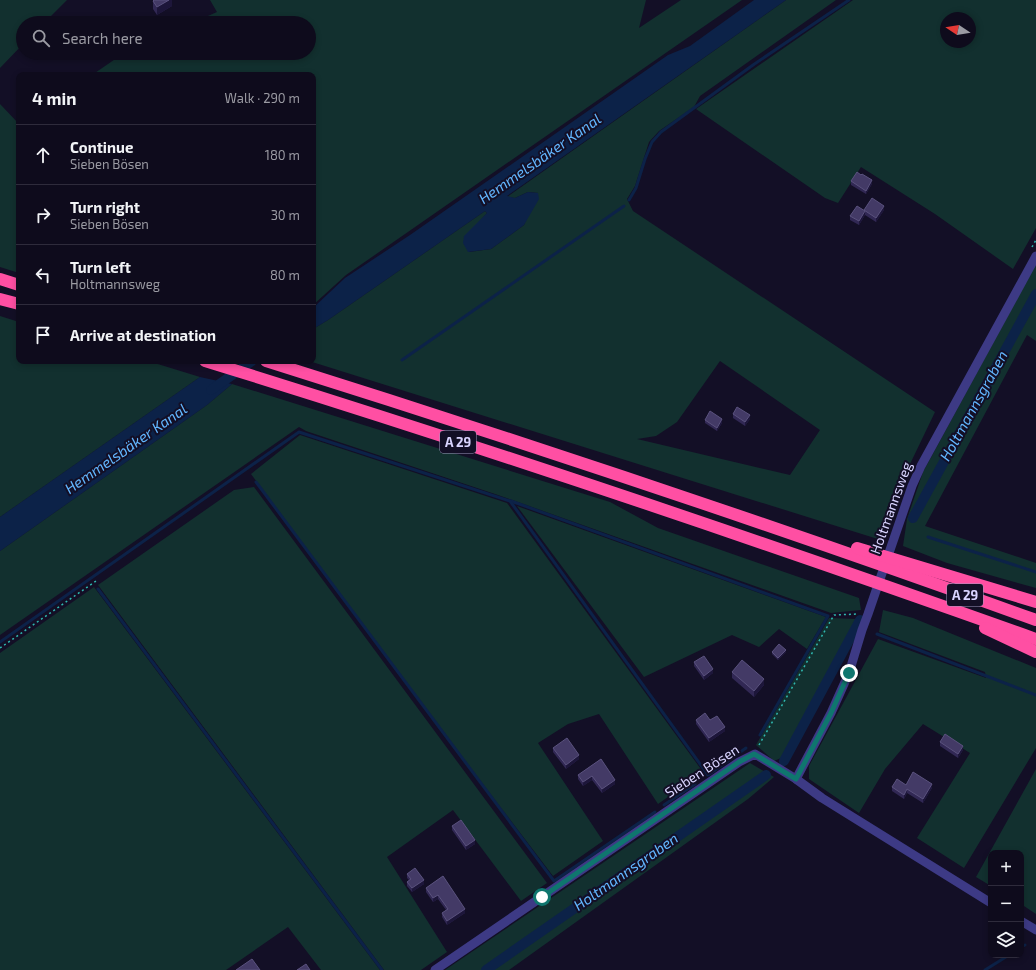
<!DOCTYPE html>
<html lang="en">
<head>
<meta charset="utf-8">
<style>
  body { margin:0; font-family:"Exo 2",sans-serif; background:#1c1929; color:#f1f3f6 }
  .controls { position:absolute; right:12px; bottom:12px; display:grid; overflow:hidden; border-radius:8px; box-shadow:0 2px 6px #0003 }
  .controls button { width:36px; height:36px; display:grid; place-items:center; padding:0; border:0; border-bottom:1px solid #2e2b3b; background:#0e0b1c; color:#f1f3f6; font:20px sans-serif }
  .compass { position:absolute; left:940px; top:12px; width:36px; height:36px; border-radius:50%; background:#0e0b1c; box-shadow:0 2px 6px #0003; rotate:282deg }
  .stop { position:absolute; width:12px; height:12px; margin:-9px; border:3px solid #0f766e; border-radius:50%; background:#fff }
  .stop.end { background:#0f766e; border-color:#fff; box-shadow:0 1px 4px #0008 }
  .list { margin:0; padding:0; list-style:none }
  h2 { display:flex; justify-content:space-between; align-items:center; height:52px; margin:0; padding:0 16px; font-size:17px }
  h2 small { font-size:13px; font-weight:400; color:#9b9ba3 }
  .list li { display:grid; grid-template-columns:26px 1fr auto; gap:12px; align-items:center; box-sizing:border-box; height:60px; padding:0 16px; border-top:1px solid #2e2b3b }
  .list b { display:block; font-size:15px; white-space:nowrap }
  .list p { margin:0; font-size:13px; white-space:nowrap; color:#9b9ba3 }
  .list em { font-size:13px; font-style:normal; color:#9b9ba3 }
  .icon { flex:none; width:22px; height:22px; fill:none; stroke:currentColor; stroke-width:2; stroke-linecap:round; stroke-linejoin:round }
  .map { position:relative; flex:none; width:1036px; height:970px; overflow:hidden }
  .search { position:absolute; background:#0e0b1c; box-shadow:0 2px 6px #0003; left:16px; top:16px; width:300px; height:44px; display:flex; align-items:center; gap:10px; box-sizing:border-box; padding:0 14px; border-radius:22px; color:#9b9ba3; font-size:15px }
  .panel { position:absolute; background:#0e0b1c; box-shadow:0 2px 6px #0003; left:16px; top:72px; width:300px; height:292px; border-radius:8px }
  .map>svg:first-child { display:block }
</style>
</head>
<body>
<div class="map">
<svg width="1036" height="970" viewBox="0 0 1036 970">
  <rect width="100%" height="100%" fill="#130f26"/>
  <g fill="#12302f" fill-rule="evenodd">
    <path d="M0 0H67L44 23H23V44L0 68Z"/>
    <path d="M210 0H646L639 28 681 0H742L346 275 313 305V75H92L124 53H309V23H192L217 12Z"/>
    <path d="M786 0H836L700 96 694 107 659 131 649 142 635 186 627 199 633 211 935 412 887 512 881 540 309 361H313V329L328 320 485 211 487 213 478 223 469 252 491 249 524 225 538 193 528 192 515 198 507 197ZM720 361 820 430 790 475 637 439 656 436 677 422Z"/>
    <path d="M853 0H1036V228L1013 269 935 214 861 167 838 203 825 198 696 109ZM946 18H970V42H946Z"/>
    <path d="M0 104 19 124V273L0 267Z"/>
    <path d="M1036 264V341L1027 335 925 526 1036 563V588L947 563 903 546 907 519 923 472Z"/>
    <path d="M0 316 19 322V361H148L200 377 0 517Z"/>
    <path d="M232 384 610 502 658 528 859 598 861 610 831 613 495 494 306 431 299 427 0 635V551L207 405Z"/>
    <path d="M300 435 507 503 703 772 658 804 599 714 568 724 538 743 603 841 553 876 479 779 251 474Z"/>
    <path d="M254 487 547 883 521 901 453 810 387 857 447 952 421 970H384L98 585 234 490Z"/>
    <path d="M517 506 826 617 807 649 779 629 759 647 732 635 644 677Z"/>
    <path d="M94 587 380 970H321L288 927 226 970H0V653Z"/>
    <path d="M883 610 913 618 1036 668V748L964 868 917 838 970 753 923 724 885 769 859 813 809 779V766L878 639 986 678 985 672 879 632Z"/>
    <path d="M829 618 857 619 781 758 774 761 756 745Z"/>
    <path d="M750 763 774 777 748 799 509 970H445Z"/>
    <path d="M1036 769V914L1021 904V853H991V886L976 877Z"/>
  </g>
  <g fill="#0c2248">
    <path d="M754 0H786L507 196 515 198 528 192 538 193 539 199 524 225 491 249 468 252 463 243 464 236 487 213 485 211 328 320 313 329V308L345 278 410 235 668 55 690 46Z"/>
    <path d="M200 377 232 384 207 405 0 551V517Z"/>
  </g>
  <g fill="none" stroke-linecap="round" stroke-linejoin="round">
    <g stroke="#0c2248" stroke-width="3">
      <path d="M629 200 636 188 645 159 652 142 661 132 753 65 849 0"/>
      <path d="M402 360 624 206"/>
      <path d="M256 482 554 881 655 812"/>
      <path d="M511 501 828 616 760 735"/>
      <path d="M928 537 1036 572"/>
      <path d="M98 589 382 970"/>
      <path d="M877 634 1036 695"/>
      <path d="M0 642 299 432 510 501 708 775 746 748"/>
      <path d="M664 805 695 784"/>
      <path d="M1021 947 1025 945"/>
      <path d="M985 970 1009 955"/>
    </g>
    <g stroke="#0c2248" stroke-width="10">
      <path d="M211 390 252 361"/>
      <path d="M913 518 1036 294"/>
      <path d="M784 761 860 620"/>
      <path d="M486 970 766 775"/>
    </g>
    <g stroke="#2fb8b0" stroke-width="1.5" stroke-dasharray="2 3" stroke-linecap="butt">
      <path d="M1032 247 1036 240"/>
      <path d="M0 648 96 581"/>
      <path d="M759 745 834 615 858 614"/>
    </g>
    <g stroke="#3d3a85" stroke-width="9">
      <path d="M796 779 831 713 849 673 862 630 868 614 912 486 921 466 1036 256"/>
      <path d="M1021 921 1036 930"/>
      <path d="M435 970 739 762 755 754 796 779 822 798 991 903"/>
    </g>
    <g stroke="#ff4fa3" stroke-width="12">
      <path d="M0 279 19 285"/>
      <path d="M0 299 19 304"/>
      <path d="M205 361C484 447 761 541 1036 639"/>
      <path d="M266 361C524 442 781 528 1036 620"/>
      <path d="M857 548 1036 602"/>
      <path d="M985 628 1036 652"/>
    </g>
  </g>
  <g fill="#312854">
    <path d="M153 0H172V6L157 15 153 9Z"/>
    <path d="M861 175 872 184 866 194 851 185V181Z"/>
    <path d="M884 210 876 222 865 215 859 225 850 220V216L864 211Z"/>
    <path d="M733 414 750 419 745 426 733 418Z"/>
    <path d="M705 420 722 423 717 431 705 423Z"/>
    <path d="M772 652H786L778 660 772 654Z"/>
    <path d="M694 662 713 673 704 680 694 666Z"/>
    <path d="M732 672 764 685 754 697 732 678Z"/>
    <path d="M696 720H710L725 731 709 742 696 724Z"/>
    <path d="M940 742 963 750 958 758 940 746Z"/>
    <path d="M553 748 579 759 566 769 553 752Z"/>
    <path d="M601 759 615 784 602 793 592 780 583 786 578 779V775Z"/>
    <path d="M906 785 932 788 923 803 907 793 904 799 892 791V787Z"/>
    <path d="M452 826 475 844 466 850 452 830Z"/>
    <path d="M407 874 424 884 412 892 407 886V882L409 880 407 878Z"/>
    <path d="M443 876 465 913 447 925 442 917V913L446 910 438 899 433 902 426 892V888Z"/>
  </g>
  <g fill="#1d163a">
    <path d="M169 0H172V6L157 15V7Z"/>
    <path d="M872 180V184L866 194V191Z"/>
    <path d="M884 206V210L876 222V218Z"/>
    <path d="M865 211V215L859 225V221Z"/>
    <path d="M750 415V419L745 426V422Z"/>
    <path d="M722 419V423L717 431V428Z"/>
    <path d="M786 650V652L778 660V658Z"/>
    <path d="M713 669V673L704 680V676Z"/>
    <path d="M764 679V685L754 697V691Z"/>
    <path d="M725 727V731L709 742V738Z"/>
    <path d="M963 746V750L958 758V754Z"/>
    <path d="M579 755V759L566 769V765Z"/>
    <path d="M592 776V780L583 786V782Z"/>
    <path d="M615 780V784L602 793V789Z"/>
    <path d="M932 784V788L923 803V799Z"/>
    <path d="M907 789V793L904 799V795Z"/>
    <path d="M475 840V844L466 850V846Z"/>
    <path d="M424 880V884L412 892V888Z"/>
    <path d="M438 895V899L433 902V898Z"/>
    <path d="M465 909V913L447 925V921Z"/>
  </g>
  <g fill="#433a66" stroke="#5a527e">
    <path d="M154 0H169L157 7 153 1Z"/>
    <path d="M857 172 861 175 862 174 872 180 866 191 851 181Z"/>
    <path d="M872 198 884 206 876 218 864 210Z"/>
    <path d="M857 206 865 211 859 221 850 216Z"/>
    <path d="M737 407 750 415 745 422 733 414Z"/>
    <path d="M710 411 722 419 717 428 705 420Z"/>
    <path d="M779 644 786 650 778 658 772 652Z"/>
    <path d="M704 656 713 669 704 676 694 662Z"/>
    <path d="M742 660 764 679 754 691 732 672Z"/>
    <path d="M705 713 710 720 717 716 725 727 709 738 696 720Z"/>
    <path d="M945 734 963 746 958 754 940 742Z"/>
    <path d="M567 738 579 755 566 765 553 748Z"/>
    <path d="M601 759 615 780 602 789 592 776 583 782 578 775Z"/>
    <path d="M913 772 932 784 923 799 907 789 904 795 892 787 897 779 906 785Z"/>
    <path d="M461 820 475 840 466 846 452 826Z"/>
    <path d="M415 868 424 880 412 888 407 882 411 879 407 874Z"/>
    <path d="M443 876 465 909 447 921 442 913 448 909 438 895 433 898 426 888Z"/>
    <path d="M252 959 260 970H236Z"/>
    <path d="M306 964 310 970H297Z"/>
  </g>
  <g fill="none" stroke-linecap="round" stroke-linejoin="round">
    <path stroke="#0f766e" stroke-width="5" d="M542 897 739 762 754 754 796 779 831 713 849 673"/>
  </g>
  <g text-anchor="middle" stroke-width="4" stroke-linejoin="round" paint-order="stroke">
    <g fill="#130f26" stroke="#9e99be" stroke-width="1">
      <rect x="440" y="431" width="36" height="22" rx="3"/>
      <rect x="947" y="584" width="36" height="22" rx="3"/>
    </g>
    <g font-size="13" font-weight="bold" fill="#d9d4ff">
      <text x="458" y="447">A 29</text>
      <text x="965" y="600">A 29</text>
    </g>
    <g font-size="14" fill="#d9d4ff" stroke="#130f26">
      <text transform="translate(891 508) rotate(-70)" y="5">Holtmannsweg</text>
      <text transform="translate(702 771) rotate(-33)" y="5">Sieben Bösen</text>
    </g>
    <g font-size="15" font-style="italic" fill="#62b6ff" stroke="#130f26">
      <text transform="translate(540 159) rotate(-35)" y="5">Hemmelsbäker Kanal</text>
      <text transform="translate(974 406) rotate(-61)" y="5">Holtmannsgraben</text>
      <text transform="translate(126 449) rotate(-35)" y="5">Hemmelsbäker Kanal</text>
      <text transform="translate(626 872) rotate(-35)" y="5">Holtmannsgraben</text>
    </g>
  </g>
</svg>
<div class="controls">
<button>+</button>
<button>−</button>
<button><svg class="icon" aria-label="layers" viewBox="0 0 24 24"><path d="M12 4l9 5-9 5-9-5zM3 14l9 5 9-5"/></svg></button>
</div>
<svg class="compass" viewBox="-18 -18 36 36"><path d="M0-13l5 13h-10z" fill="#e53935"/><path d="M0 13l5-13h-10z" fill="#9b9ba3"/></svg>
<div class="stop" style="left:542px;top:897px"></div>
<div class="stop end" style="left:849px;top:673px"></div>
<div class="search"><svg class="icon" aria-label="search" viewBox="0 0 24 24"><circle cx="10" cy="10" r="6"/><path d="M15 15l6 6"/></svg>Search here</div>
<section class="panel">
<h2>4 min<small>Walk · 290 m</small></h2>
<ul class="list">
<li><svg class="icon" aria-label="ahead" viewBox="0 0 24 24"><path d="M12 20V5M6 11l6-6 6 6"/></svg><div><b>Continue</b><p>Sieben Bösen</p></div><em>180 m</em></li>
<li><svg class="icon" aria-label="right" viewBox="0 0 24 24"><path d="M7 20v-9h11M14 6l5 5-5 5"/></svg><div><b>Turn right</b><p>Sieben Bösen</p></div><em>30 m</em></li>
<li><svg class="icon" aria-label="left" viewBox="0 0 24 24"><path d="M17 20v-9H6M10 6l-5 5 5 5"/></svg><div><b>Turn left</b><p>Holtmannsweg</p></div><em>80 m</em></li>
<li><svg class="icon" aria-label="arrive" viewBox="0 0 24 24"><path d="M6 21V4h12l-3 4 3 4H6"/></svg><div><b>Arrive at destination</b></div></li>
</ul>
</section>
</div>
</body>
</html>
